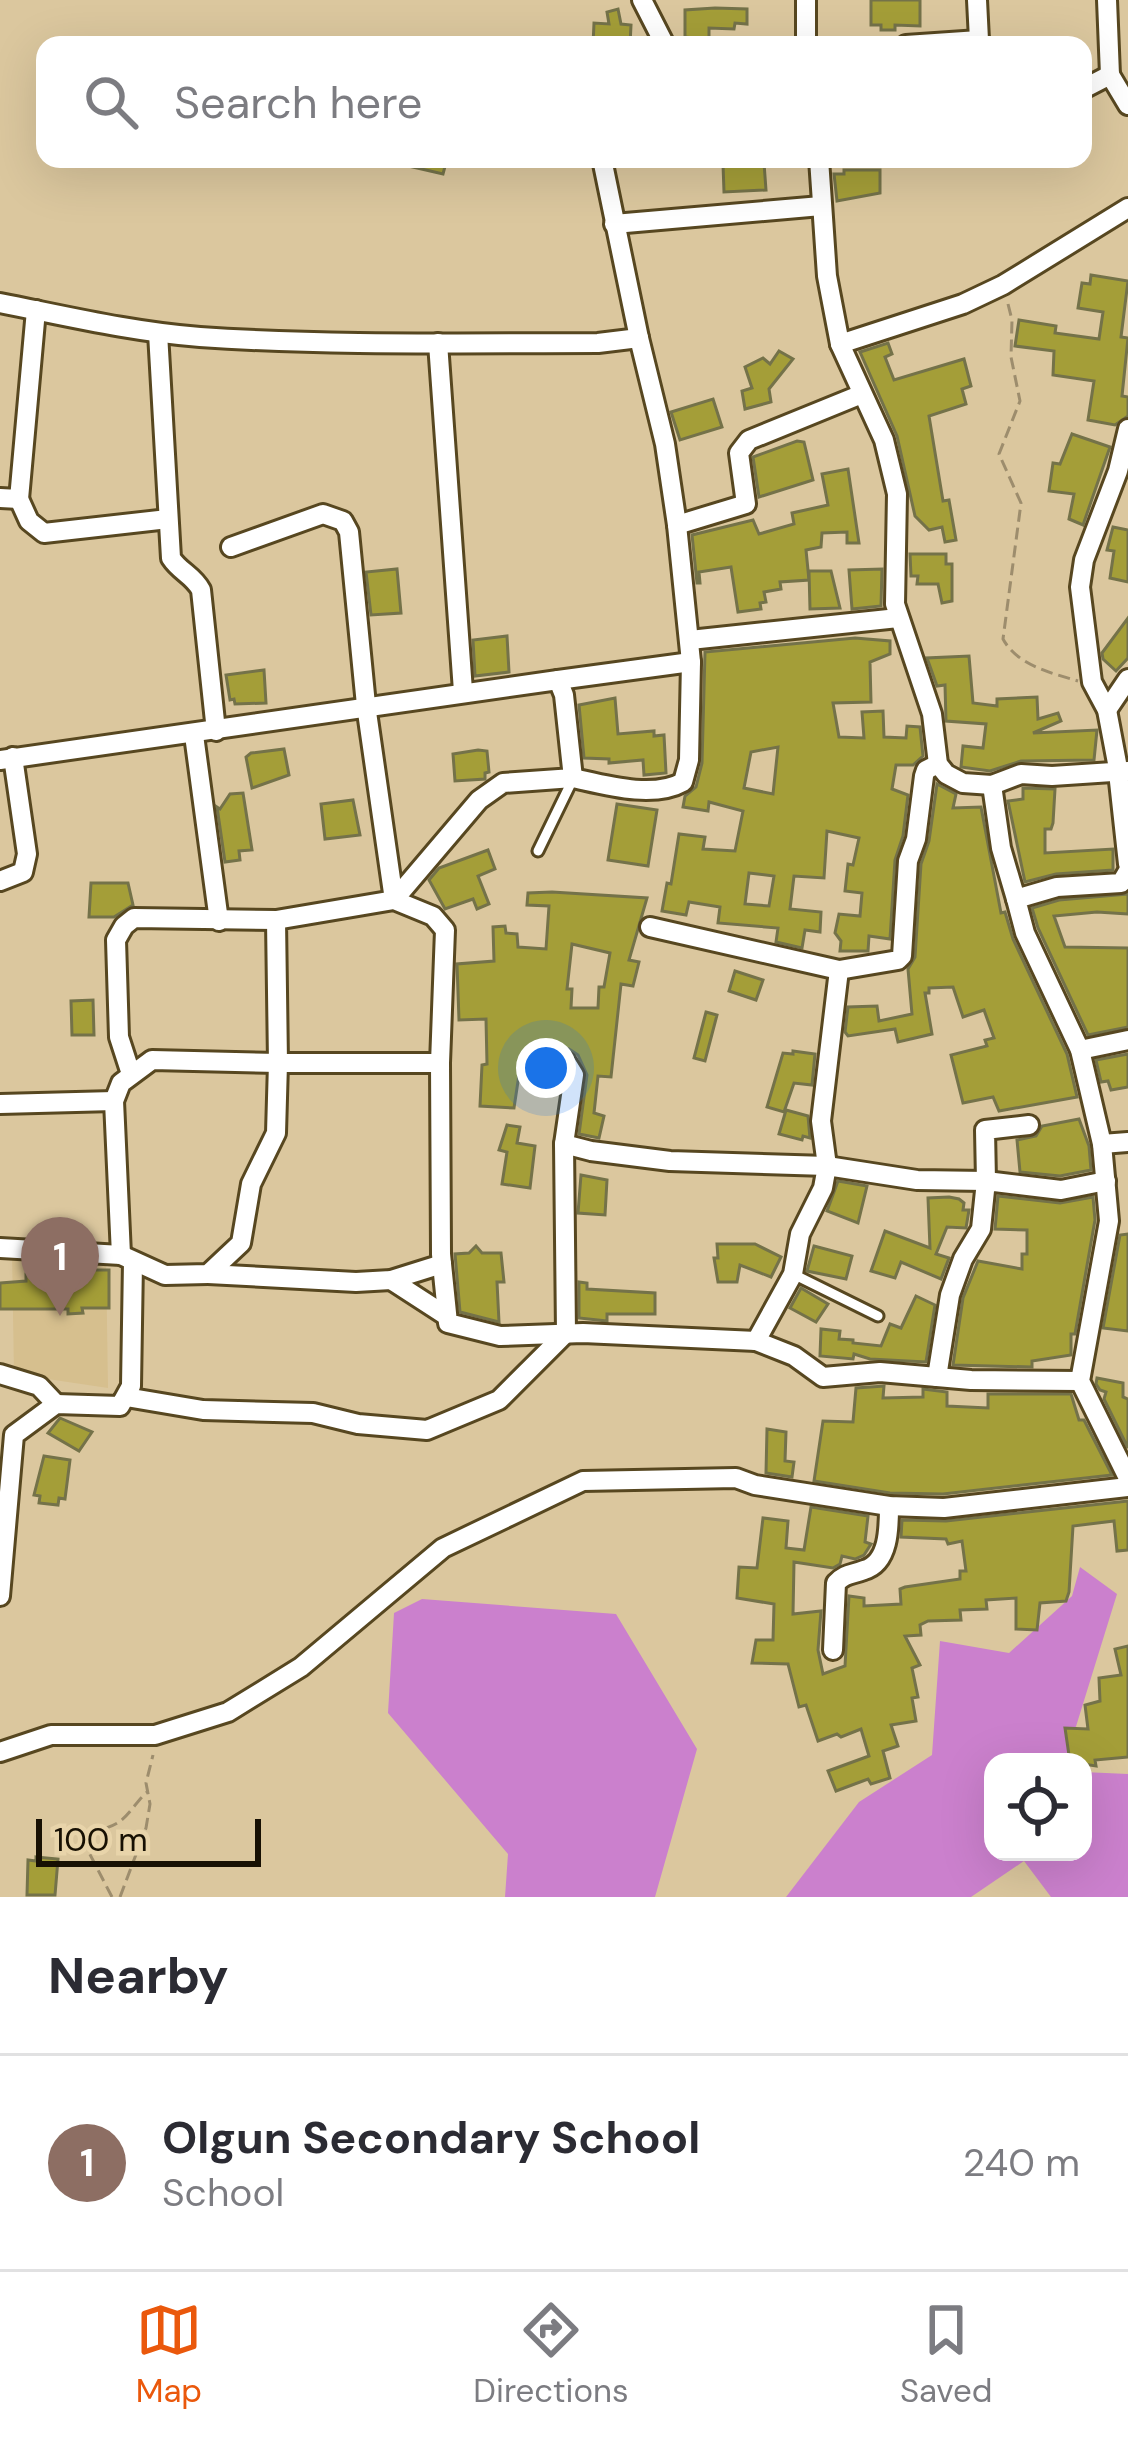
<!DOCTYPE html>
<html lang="en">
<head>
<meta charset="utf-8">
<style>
  body { margin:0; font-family:"DM Sans",sans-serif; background:#f7f7f7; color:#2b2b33 }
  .controls { position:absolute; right:36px; bottom:36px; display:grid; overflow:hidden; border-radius:24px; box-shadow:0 12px 48px #0002 }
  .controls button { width:108px; height:108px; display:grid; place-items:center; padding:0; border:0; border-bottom:3px solid #e1e1e2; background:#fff; color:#2b2b33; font:60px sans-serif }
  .scale { position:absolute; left:36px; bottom:30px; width:225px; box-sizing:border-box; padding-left:12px; border:6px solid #171003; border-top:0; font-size:33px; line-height:42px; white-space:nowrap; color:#171003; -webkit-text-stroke:9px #e8d4aa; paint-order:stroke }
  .you { position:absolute; left:546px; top:1068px; width:42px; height:42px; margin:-30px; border:9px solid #fff; border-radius:50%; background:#1a73e8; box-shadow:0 0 0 18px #1a73e833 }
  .badge { display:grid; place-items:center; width:78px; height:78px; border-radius:50%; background:#ea580c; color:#fff; font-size:39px; font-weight:700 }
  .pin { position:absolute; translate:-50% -99px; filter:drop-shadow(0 3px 6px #0008) }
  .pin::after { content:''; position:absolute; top:63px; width:42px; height:36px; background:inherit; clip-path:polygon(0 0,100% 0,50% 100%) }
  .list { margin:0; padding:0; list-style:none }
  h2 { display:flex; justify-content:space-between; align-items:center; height:156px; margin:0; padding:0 48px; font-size:51px }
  h2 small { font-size:39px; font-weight:400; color:#7c7c81 }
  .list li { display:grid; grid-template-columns:78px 1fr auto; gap:36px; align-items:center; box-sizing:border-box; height:216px; padding:0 48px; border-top:3px solid #e1e1e2 }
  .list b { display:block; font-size:45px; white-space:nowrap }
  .list p { margin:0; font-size:39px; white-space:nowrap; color:#7c7c81 }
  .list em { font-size:39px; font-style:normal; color:#7c7c81 }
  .icon { flex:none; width:66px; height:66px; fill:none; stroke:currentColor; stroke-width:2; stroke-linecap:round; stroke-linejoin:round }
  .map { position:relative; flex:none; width:1128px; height:1897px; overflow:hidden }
  .search { position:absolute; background:#fff; box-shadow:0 12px 48px #0002; left:36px; right:36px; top:36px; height:132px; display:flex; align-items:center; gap:30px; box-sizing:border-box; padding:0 42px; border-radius:24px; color:#7c7c81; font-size:45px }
  .sheet { height:372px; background:#fff }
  nav { display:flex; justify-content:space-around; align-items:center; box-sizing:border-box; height:168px; border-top:3px solid #e1e1e2; background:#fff; font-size:33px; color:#7c7c81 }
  nav a { display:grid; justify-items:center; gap:6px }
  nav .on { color:#ea580c }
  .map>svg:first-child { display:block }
</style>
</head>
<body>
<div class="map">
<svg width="1128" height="1897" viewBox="0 0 1128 1897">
  <rect width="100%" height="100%" fill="#dbc79e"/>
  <path fill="#d6bf8e" d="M12 1252 106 1259 108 1388 14 1374Z"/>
  <g fill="#cb80cd">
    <path d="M1080 1567 1117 1594 1065 1762H993V1852H1083V1772L1128 1774V1897H1051L1024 1861 971 1897H786L859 1802 932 1755 940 1641 1009 1653 1072 1596Z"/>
    <path d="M422 1599 616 1614 697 1749 655 1897H505L508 1854 388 1713 394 1613Z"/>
  </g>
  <g fill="#a49e38" stroke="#747249" stroke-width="3" fill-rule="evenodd">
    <path d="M871 0H920V26L895 25V30H881V25H871Z"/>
    <path d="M715 8 747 9V24L735 23 734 29 709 28V40L685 37V10Z"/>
    <path d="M618 9 621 24 631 25 630 45H593L594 23 609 24 607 12Z"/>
    <path d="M401 159H447L443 174 400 164Z"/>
    <path d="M746 161V165L764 163 766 190 724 192 723 164Z"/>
    <path d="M844 170H880V193L837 201 834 174H844Z"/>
    <path d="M1091 275 1128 281 1121 337 1128 338 1122 396 1128 397V416L1115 425 1088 420 1094 381 1053 375 1054 351 1015 346 1019 320 1056 326 1055 333 1099 339 1103 312 1078 308 1082 283 1090 284Z"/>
    <path d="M888 343 892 354 885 357 894 380 964 359 971 386 962 389 966 404 929 416 943 501 949 500 956 540 945 542 942 527 929 530 915 516 897 436 860 352Z"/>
    <path d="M779 351 793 359 769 389 771 402 745 409 742 391 752 388 745 367 763 358 770 364Z"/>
    <path d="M713 399 722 427 680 440 671 412Z"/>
    <path d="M1072 434 1110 447 1083 525 1069 519 1074 494 1049 491 1053 463 1060 464Z"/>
    <path d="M797 441 804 442 813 480 759 497 753 457Z"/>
    <path d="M848 469 859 543H847V532L822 533 821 547 806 550 809 580 780 582 781 589 764 592 766 602 760 603 761 609 738 612 731 567 699 572 700 583H697L692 535 753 520 759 534 794 524 792 513 828 505 822 474Z"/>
    <path d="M1113 527 1128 530V582L1110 578 1114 551 1107 550Z"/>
    <path d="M910 554H946V564H952V601L942 603 938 584H917L918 576H911Z"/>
    <path d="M397 569 401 613 371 615 366 572Z"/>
    <path d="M882 569 881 606 852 609 849 570Z"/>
    <path d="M809 571H831L840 608 810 609Z"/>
    <path d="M1128 618V658L1116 671 1103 659 1102 653Z"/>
    <path d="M507 636 509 672 475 676 473 640Z"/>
    <path d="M855 638 890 641V654L870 662 871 702 833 703 839 737 864 738 862 712 883 711 884 737 906 738 907 726 920 727 923 756 913 765H896L892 789 908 795 903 836 895 860 890 939 869 936 868 951H840L841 941 835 933 839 914 860 916 862 893 845 891 848 864 853 865 859 838 827 831 824 878 794 876 790 909 821 912 820 932 805 930 802 948 776 942 778 928 718 923 720 907 689 902 686 915 662 911 667 883 671 884 679 834 705 837 703 849 735 851 743 811 709 802 708 811 683 807 685 796 696 787 702 763 705 652ZM778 747 773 794 744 788 751 752ZM749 873 774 876 769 906 745 904Z"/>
    <path d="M969 656 973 703 997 706V699L1037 697 1038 719 1058 713 1061 721 1033 733 1097 730 1094 760 1021 761 990 771 961 767 963 746 983 748 986 724 946 721 945 685 937 686 927 658Z"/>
    <path d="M264 670 266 703 235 704 234 699 230 700 226 675Z"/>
    <path d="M615 698 618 734 654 731V736L664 735 666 773 644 775 643 760 609 763V759L584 758 579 705Z"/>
    <path d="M284 749 289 775 252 788 246 757 251 753Z"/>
    <path d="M478 750 487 751 489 772 485 773V779L455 781 453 754Z"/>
    <path d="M937 784 956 794 953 808 981 807 1001 913 1005 912 1013 939 1067 1054 1077 1097 999 1111 993 1097 963 1103 951 1055 987 1046 985 1040 994 1038 984 1010 963 1017 953 987 929 988V993H925L932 1034 898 1042 895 1029 848 1036 845 1032 848 1007 877 1006 879 1021 912 1014 908 969 915 957 921 864 929 841Z"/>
    <path d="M1023 788 1055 789 1053 823 1051 829H1045V853L1113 849V870L1056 874 1025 882 1008 801 1023 799Z"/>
    <path d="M243 793 252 850 239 851 240 860 225 862 217 807 220 809 230 794Z"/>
    <path d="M353 800 360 835 325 839 321 804Z"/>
    <path d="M617 804 657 810 648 866 608 860Z"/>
    <path d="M488 850 495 869 478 876 489 904 477 909 473 899 445 909 429 880 439 868Z"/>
    <path d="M91 883H128L133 905 114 917H89Z"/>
    <path d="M552 892 647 898 629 960 639 962 633 986 621 984 611 1077 598 1076 594 1113 604 1116 599 1138 579 1134 587 1075 578 1055 569 1049 546 1047 538 1055 541 1068H520L514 1108 480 1106 482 1065 487 1064 486 1019 459 1020 457 964 494 961 493 927 505 926 506 933 517 934 518 947 546 949 549 906 527 905 528 893ZM572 944 610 953 604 987H599L598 1008H571L572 989H567Z"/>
    <path d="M1128 894V914L1097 912 1054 916 1065 947 1128 948V1027L1088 1035 1038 928 1032 908 1059 900Z"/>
    <path d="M735 971 763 980 756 1000 729 991Z"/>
    <path d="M93 1000 94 1035H72L71 1001Z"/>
    <path d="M706 1012 717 1015 705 1061 694 1058Z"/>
    <path d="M793 1051 815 1054 812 1085 794 1083 784 1112 767 1107 783 1053 793 1054Z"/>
    <path d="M1128 1054V1087L1111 1090 1108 1081 1101 1082 1096 1060Z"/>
    <path d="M786 1110 808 1116 810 1138 803 1136 802 1140 779 1134Z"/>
    <path d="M1079 1119 1089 1146 1091 1170 1060 1176 1020 1172 1017 1140 1036 1136 1042 1126Z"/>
    <path d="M507 1125 520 1127 517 1143 535 1146 530 1188 502 1184 507 1152 499 1150Z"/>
    <path d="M581 1175 607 1180 605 1215 578 1213Z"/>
    <path d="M838 1181 867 1186 858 1223 827 1211Z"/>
    <path d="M998 1196 1060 1203 1093 1197 1095 1220 1075 1334H1071V1355L1032 1361V1367L953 1365 963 1298 978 1261 1022 1269V1254H1027V1230L995 1229Z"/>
    <path d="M949 1197 959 1199 964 1203 963 1210H969L966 1228 947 1227 936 1254 949 1258 941 1279 901 1262 895 1278 871 1271 885 1231 930 1248 928 1198Z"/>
    <path d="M1128 1234V1331L1103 1328 1120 1235Z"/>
    <path d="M717 1244H755L781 1257 771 1277 740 1265 737 1282H718L714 1258H718Z"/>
    <path d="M476 1246 482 1253H501L504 1282H497L499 1322 460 1312 455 1254 469 1253Z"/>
    <path d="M814 1246 852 1256 846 1279 807 1271Z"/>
    <path d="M33 1270H109V1308H82L83 1313 68 1314V1309H0V1283L26 1281V1274H33Z"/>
    <path d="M579 1282 587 1283V1289L655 1293V1314H607V1321L579 1318Z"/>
    <path d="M801 1288 828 1304 816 1322 790 1308Z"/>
    <path d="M916 1296 935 1305 926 1362 870 1359 854 1354 853 1359 820 1356 821 1329 840 1331 839 1339 853 1340V1343L881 1346 890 1324 901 1328Z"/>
    <path d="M1097 1378 1123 1383V1397L1128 1399V1448L1104 1399 1106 1392 1100 1390 1096 1384Z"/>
    <path d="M884 1386 883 1398 923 1397V1389L947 1392V1406L988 1408V1394H1071L1079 1420H1084L1112 1475 943 1494 890 1493 814 1481 823 1421 853 1422 856 1388Z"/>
    <path d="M60 1418 92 1432 79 1451 48 1433Z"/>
    <path d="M767 1429 786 1432 785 1461 794 1462 792 1477 766 1473Z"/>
    <path d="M44 1456 70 1460 65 1499 59 1498 58 1505 39 1503 40 1496 34 1495Z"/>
    <path d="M1128 1501V1550L1117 1551 1114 1521 1073 1526 1069 1592 1066 1601 1040 1603 1037 1630 1016 1629V1598L986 1600 987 1609 960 1610 961 1620 928 1621 920 1625 921 1635 905 1636 920 1665 912 1668 918 1697 912 1698 916 1721 891 1725 898 1746 883 1751 890 1778 871 1784 868 1779 836 1791 828 1771 869 1756 861 1729 841 1737 837 1734 818 1741 806 1705 799 1707 788 1664 752 1663 756 1640H773L774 1604 737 1598 739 1567 757 1568 763 1518 788 1521 786 1548 804 1550 811 1507 868 1516 865 1542 871 1544 864 1555 855 1559 842 1556 840 1564 833 1568 794 1562 793 1614 821 1611 818 1650 823 1674 845 1666 849 1596 864 1598V1606L901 1604 900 1589 905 1587 960 1579V1571H966L962 1541 948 1544 946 1539 901 1537 902 1520 946 1521Z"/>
    <path d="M1128 1646V1757L1095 1760 1096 1766 1070 1762 1065 1728 1088 1729 1085 1705 1100 1701 1099 1678 1121 1675 1115 1649Z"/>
    <path d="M36 1857 58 1859 55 1895H27L28 1860 36 1861Z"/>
  </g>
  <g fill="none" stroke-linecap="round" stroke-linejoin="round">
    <g stroke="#574720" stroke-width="15">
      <g id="service">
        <path d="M538 851 572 781"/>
        <path d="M793 1274 878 1316"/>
      </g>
    </g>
    <g stroke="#574720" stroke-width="24">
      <g id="minor">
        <path d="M642 0 665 45"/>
        <path d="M806 0V45"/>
        <path d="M977 0 979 40"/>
        <path d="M1107 0 1110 75"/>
        <path d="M906 45 979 40 982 45"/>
        <path d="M1083 89 1110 75 1128 105"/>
        <path d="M819 159 827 276 840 344 884 440 897 494 895 604 932 714 938 764 946 774 963 783 992 785 1021 774 1052 776 1128 771"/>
        <path d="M614 224 821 206"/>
        <path d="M0 303C66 316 133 332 200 337 332 346 465 343 598 343L639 338"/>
        <path d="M158 333 171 558C180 572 193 575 201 590L216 731"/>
        <path d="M438 343 463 691"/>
        <path d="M840 344 963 304 1003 285 1128 208"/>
        <path d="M1128 429 1118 471 1084 560 1080 587 1092 682 1107 710 1117 763 1128 864"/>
        <path d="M0 498 19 499 36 310"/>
        <path d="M19 499 29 521 44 533 168 519"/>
        <path d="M677 525 746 504 739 453 749 440 862 394"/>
        <path d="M231 547 323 514 343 521 349 532 366 705 394 900"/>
        <path d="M690 640 898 618"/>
        <path d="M1107 710 1128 679"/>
        <path d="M194 735 219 921"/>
        <path d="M0 760 558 680"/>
        <path d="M573 778C605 785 653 799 683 782L689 760 691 662 677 525 665 444 639 338 602 159"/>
        <path d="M992 785 1001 848 1016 899"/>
        <path d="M1128 871 1121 883 1057 887 1016 899 1025 933 1080 1050 1102 1144 1109 1221 1080 1381 1128 1478"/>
        <path d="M0 881 23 872 27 854 13 757"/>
        <path d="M394 900 479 800 503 783 573 778 564 695 558 680 691 662"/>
        <path d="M650 927 839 970 821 1121 827 1166 823 1188 800 1234 793 1274 756 1341"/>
        <path d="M839 970 898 960 902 956 908 861 916 839 924 776 926 770 938 764"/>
        <path d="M1080 1050 1128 1040"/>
        <path d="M131 1074 119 1037 116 940 124 926 134 918 276 920"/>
        <path d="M0 1104 114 1101"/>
        <path d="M564 1144 591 1151 670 1161 827 1166 917 1180 986 1181 985 1130 1029 1125"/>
        <path d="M1102 1144 1128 1142"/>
        <path d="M0 1248 121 1255 165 1275 208 1274 241 1243 251 1184 276 1133 278 1063H440"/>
        <path d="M121 1255 114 1101 121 1083 152 1060 278 1063 276 920 394 900 433 916 445 930 440 1063 441 1254 448 1323 500 1336 583 1333 756 1341 794 1356 823 1377 880 1372 971 1380 1080 1381"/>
        <path d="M208 1274 356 1282 391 1280 442 1264"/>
        <path d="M391 1280 445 1315"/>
        <path d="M0 1374 39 1386 56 1404"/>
        <path d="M937 1377 950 1295 963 1259 981 1229 986 1181 1061 1190 1106 1181"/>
        <path d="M126 1397 203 1410 313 1413 358 1424 427 1430 499 1400 566 1333 564 1144 574 1075 566 1062 551 1059"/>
        <path d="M0 1596 14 1435 56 1404 120 1406 131 1386 133 1262"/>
        <path d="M833 1650 836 1583C846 1573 851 1575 864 1570 889 1563 889 1528 889 1506"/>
        <path d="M0 1752 51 1735H155L228 1712 301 1667 443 1548 583 1481 736 1478 755 1485 889 1506 944 1508 1128 1487"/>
      </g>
    </g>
    <g stroke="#9d8d6d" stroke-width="3" stroke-dasharray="12 6" stroke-linecap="butt">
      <path d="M1008 304 1012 320 1011 357 1020 401 999 454 1021 503 1003 639C1017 665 1051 673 1078 681"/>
      <path d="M112 1897 83 1841C93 1828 106 1831 119 1822 129 1815 137 1801 147 1792"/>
      <path d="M120 1897 146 1828 150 1804 146 1783 153 1755"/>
    </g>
    <use href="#service" stroke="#fff" stroke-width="9"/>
    <use href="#minor" stroke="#fff" stroke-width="18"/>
  </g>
</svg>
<div class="controls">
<button><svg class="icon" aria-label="locate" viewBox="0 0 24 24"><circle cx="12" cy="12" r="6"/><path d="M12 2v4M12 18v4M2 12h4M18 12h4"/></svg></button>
</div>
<div class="scale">100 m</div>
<div class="you"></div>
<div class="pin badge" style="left:60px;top:1316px;background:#8d6e63">1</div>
<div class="search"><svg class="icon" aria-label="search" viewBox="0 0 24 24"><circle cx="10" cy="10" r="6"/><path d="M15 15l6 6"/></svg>Search here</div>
</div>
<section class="sheet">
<h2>Nearby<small></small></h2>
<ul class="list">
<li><span class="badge" style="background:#8d6e63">1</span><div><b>Olgun Secondary School</b><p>School</p></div><em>240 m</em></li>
</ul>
</section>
<nav>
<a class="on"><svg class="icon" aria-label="map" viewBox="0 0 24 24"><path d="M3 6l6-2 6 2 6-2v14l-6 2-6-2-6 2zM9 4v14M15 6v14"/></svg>Map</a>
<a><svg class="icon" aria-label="directions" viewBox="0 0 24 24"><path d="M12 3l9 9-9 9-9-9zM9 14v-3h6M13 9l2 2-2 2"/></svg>Directions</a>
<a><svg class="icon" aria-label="saved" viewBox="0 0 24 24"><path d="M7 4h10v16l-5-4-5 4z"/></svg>Saved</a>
</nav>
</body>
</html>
